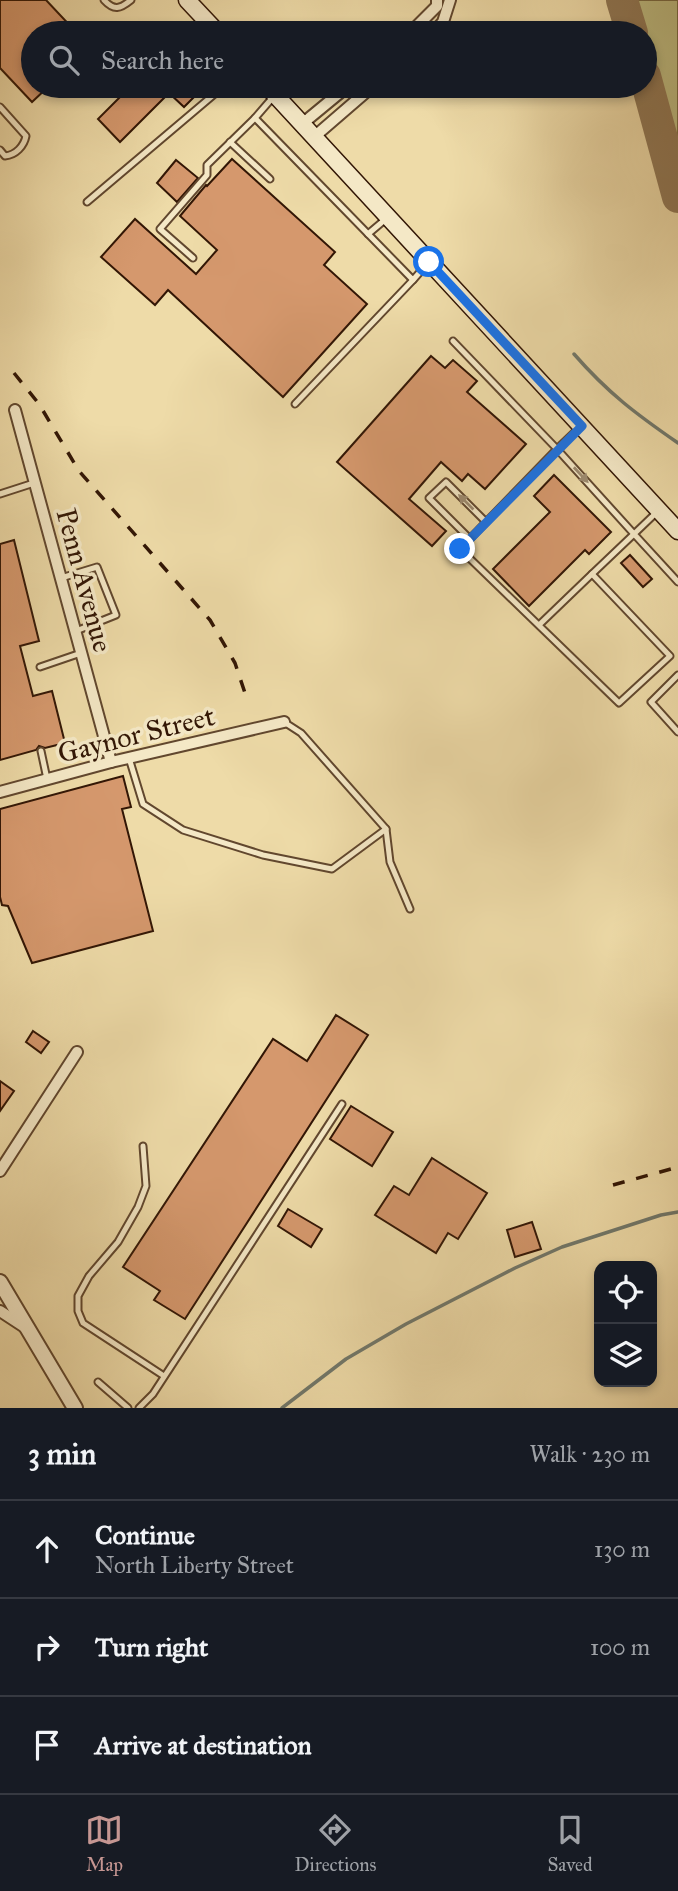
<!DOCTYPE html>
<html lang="en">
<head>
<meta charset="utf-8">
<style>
  body { margin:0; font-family:"IM FELL Great Primer",serif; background:#20242c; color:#f1f3f6 }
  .controls { position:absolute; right:21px; bottom:21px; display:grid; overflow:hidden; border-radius:14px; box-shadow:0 4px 10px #0003 }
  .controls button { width:63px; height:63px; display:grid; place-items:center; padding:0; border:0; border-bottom:2px solid #363941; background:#171b24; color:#f1f3f6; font:35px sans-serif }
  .stop { position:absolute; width:21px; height:21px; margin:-16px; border:5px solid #1a73e8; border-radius:50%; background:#fff }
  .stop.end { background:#1a73e8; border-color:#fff; box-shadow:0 2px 7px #0008 }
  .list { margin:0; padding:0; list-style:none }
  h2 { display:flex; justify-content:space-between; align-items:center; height:91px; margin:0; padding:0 28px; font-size:30px }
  h2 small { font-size:23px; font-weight:400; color:#9ea1a6 }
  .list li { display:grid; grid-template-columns:46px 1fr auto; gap:21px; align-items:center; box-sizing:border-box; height:98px; padding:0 28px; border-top:2px solid #363941 }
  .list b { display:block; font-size:26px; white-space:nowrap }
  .list p { margin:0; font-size:23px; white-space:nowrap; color:#9ea1a6 }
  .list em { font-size:23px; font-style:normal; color:#9ea1a6 }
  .icon { flex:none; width:38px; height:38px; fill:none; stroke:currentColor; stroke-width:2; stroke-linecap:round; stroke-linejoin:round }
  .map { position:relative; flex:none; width:678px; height:1408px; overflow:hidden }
  .search { position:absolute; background:#171b24; box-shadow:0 4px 10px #0003; left:21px; right:21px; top:21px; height:77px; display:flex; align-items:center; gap:18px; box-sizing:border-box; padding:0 24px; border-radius:38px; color:#9ea1a6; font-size:26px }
  .sheet { height:385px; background:#171b24 }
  nav { display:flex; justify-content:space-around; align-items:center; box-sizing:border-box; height:98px; border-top:2px solid #363941; background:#171b24; font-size:19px; color:#9ea1a6 }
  nav a { display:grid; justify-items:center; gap:4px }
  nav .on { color:#c59692 }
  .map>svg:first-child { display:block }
</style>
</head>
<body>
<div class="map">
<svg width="678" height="1408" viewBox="0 0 678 1408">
  <rect width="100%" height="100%" fill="#eedba8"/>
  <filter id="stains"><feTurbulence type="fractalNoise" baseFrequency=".00286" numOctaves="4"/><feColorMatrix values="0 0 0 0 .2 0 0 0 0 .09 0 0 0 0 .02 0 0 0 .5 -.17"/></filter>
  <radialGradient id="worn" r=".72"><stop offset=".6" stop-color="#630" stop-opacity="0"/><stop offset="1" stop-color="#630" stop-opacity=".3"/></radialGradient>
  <path fill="#bebe84" stroke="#786a44" stroke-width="2" d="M634 0H678V157Z"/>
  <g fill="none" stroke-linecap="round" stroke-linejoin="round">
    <g stroke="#71786b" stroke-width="3.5">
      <path d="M574 354C608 393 636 414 678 443"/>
      <path d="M282 1408 346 1359 406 1324 515 1268 562 1247 661 1215 678 1212"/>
    </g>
    <g stroke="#907856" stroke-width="32">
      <path d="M622 0 632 33"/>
      <path d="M645 76 678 197"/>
    </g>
  </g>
  <g fill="#d5986d" stroke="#321605" stroke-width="2">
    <path d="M0 0H46L77 33H33V86H49L32 102 0 68Z"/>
    <path d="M131 86H205L184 107 169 93 120 142 98 119Z"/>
    <path d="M232 159 335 252 324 265 367 304 283 397 168 290 155 305 101 257 135 219 196 274 217 250 180 216 206 185 207 186Z"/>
    <path d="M176 160 198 178 177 202 157 183Z"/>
    <path d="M431 356 445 368 453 360 477 381 467 392 526 444 485 489 468 474 462 481 441 462 409 499 446 531 432 546 337 462Z"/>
    <path d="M554 475 611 532 589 554 585 550 529 606 493 569 550 512 534 496Z"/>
    <path d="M14 540 39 641 20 646 33 696 52 691 65 743 45 748 39 746 36 750 0 760V544Z"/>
    <path d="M630 555 652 579 643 587 621 563Z"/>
    <path d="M123 776 131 807 122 809 153 931 32 963 8 906 2 905 0 897V809Z"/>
    <path d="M336 1015 368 1035 185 1319 154 1300 160 1291 123 1267 273 1039 307 1061Z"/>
    <path d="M33 1031 49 1042 41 1053 26 1042Z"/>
    <path d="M0 1081 14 1091 0 1111Z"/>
    <path d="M351 1106 393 1132 372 1166 330 1139Z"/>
    <path d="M432 1158 487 1193 458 1239 448 1233 436 1253 375 1215 394 1186 409 1195Z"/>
    <path d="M288 1209 322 1229 311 1247 278 1226Z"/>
    <path d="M532 1222 541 1249 515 1257 507 1230Z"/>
  </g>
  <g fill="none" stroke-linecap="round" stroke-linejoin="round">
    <g stroke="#61472e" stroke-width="9">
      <g id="service">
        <path d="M104 0C114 11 120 9 131 0"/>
        <path d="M274 96 255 118 413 280 427 264"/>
        <path d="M0 107 26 136C24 146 16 155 5 156L0 150"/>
        <path d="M230 142 270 179"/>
        <path d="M87 202 224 86"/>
        <path d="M368 234 387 218"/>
        <path d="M193 258 160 229 207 175V165L255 118"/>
        <path d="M453 341 557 449 460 549 619 703 670 656 592 574 539 625"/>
        <path d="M295 404 413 280"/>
        <path d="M579 428 557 449 634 534 592 574"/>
        <path d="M0 494 34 483"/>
        <path d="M658 511 634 534 678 582"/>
        <path d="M470 539 429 498 446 482 486 522"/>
        <path d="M61 578 97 567 116 615 76 631"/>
        <path d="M40 667 81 653"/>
        <path d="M678 675 651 702 678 732"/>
        <path d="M284 722 301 733 386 829 390 862 410 909"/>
        <path d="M41 751 47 779"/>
        <path d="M129 758 143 804 183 830 263 855 332 869 386 829"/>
        <path d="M143 1146 146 1186 138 1207 118 1242 89 1276 78 1296V1311L83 1323 164 1376"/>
        <path d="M98 1382 128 1408"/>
        <path d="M139 1408 153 1394 342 1104"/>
      </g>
    </g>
    <g stroke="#61472e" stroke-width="14">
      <g id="minor">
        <path d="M410 33 437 6V0"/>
        <path d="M433 33 443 22 450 0"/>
        <path d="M302 124 348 86"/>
        <path d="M314 137 373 86"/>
        <path d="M15 410 111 762"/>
        <path d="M0 792 111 762 284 722"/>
        <path d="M0 1171 77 1052"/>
        <path d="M0 1311 26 1328"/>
      </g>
    </g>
    <g stroke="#61472e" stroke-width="18">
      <path id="tertiary" d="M0 1282 75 1408"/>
    </g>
    <g stroke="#321605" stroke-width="19">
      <g id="secondary">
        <path d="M187 0 218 33"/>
        <path d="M267 86 678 531"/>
      </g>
    </g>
    <use href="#service" stroke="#f4e8c6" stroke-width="5"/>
    <use href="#minor" stroke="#f4e8c6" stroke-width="10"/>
    <use href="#tertiary" stroke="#f4e8c6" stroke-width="14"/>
    <use href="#secondary" stroke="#f4e8c6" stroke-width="16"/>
    <g stroke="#321605" stroke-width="3.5" stroke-dasharray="12 12" stroke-linecap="butt">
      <path d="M14 373 39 404 79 471 210 620 235 663 246 696"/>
      <path d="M613 1185 678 1167"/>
    </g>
  </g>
  <defs><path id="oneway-solid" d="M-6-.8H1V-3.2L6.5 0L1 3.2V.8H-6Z" transform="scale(1.75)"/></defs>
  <g fill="#9d8a6f">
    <use href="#oneway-solid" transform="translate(581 475) rotate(47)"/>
    <use href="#oneway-solid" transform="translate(466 502) rotate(-135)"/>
  </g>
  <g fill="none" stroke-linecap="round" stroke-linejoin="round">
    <path stroke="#1a73e8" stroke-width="9" d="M429 262 582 426 460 549"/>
  </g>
  <g text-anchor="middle" stroke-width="7" stroke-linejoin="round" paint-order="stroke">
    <g font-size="28" fill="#321605" stroke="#f4e8c6">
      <text transform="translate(85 580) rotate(75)" y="10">Penn Avenue</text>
      <text transform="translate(136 734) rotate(-14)" y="10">Gaynor Street</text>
    </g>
  </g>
  <rect width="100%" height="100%" filter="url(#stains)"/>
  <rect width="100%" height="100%" fill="url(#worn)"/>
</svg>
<div class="controls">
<button><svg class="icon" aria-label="locate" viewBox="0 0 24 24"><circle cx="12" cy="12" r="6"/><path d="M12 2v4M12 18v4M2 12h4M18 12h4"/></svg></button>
<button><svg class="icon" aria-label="layers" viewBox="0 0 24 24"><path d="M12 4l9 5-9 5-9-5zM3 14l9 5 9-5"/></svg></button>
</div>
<div class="stop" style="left:429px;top:262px"></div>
<div class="stop end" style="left:460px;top:549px"></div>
<div class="search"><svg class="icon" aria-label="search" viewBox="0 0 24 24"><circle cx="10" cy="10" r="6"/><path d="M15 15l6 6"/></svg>Search here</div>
</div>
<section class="sheet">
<h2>3 min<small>Walk · 230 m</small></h2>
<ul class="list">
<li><svg class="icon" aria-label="ahead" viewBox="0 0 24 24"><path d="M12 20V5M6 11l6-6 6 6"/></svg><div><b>Continue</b><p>North Liberty Street</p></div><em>130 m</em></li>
<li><svg class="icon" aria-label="right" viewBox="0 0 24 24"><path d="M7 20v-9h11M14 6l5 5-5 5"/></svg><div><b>Turn right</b></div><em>100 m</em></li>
<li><svg class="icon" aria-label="arrive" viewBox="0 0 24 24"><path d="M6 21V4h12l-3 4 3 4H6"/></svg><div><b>Arrive at destination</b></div></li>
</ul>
</section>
<nav>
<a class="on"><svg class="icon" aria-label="map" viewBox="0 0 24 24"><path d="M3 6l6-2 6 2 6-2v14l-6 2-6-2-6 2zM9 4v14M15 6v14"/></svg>Map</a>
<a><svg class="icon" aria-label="directions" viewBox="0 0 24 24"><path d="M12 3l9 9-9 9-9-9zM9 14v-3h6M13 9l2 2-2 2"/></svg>Directions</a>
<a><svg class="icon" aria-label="saved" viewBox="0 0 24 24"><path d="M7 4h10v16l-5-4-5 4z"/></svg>Saved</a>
</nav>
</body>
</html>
